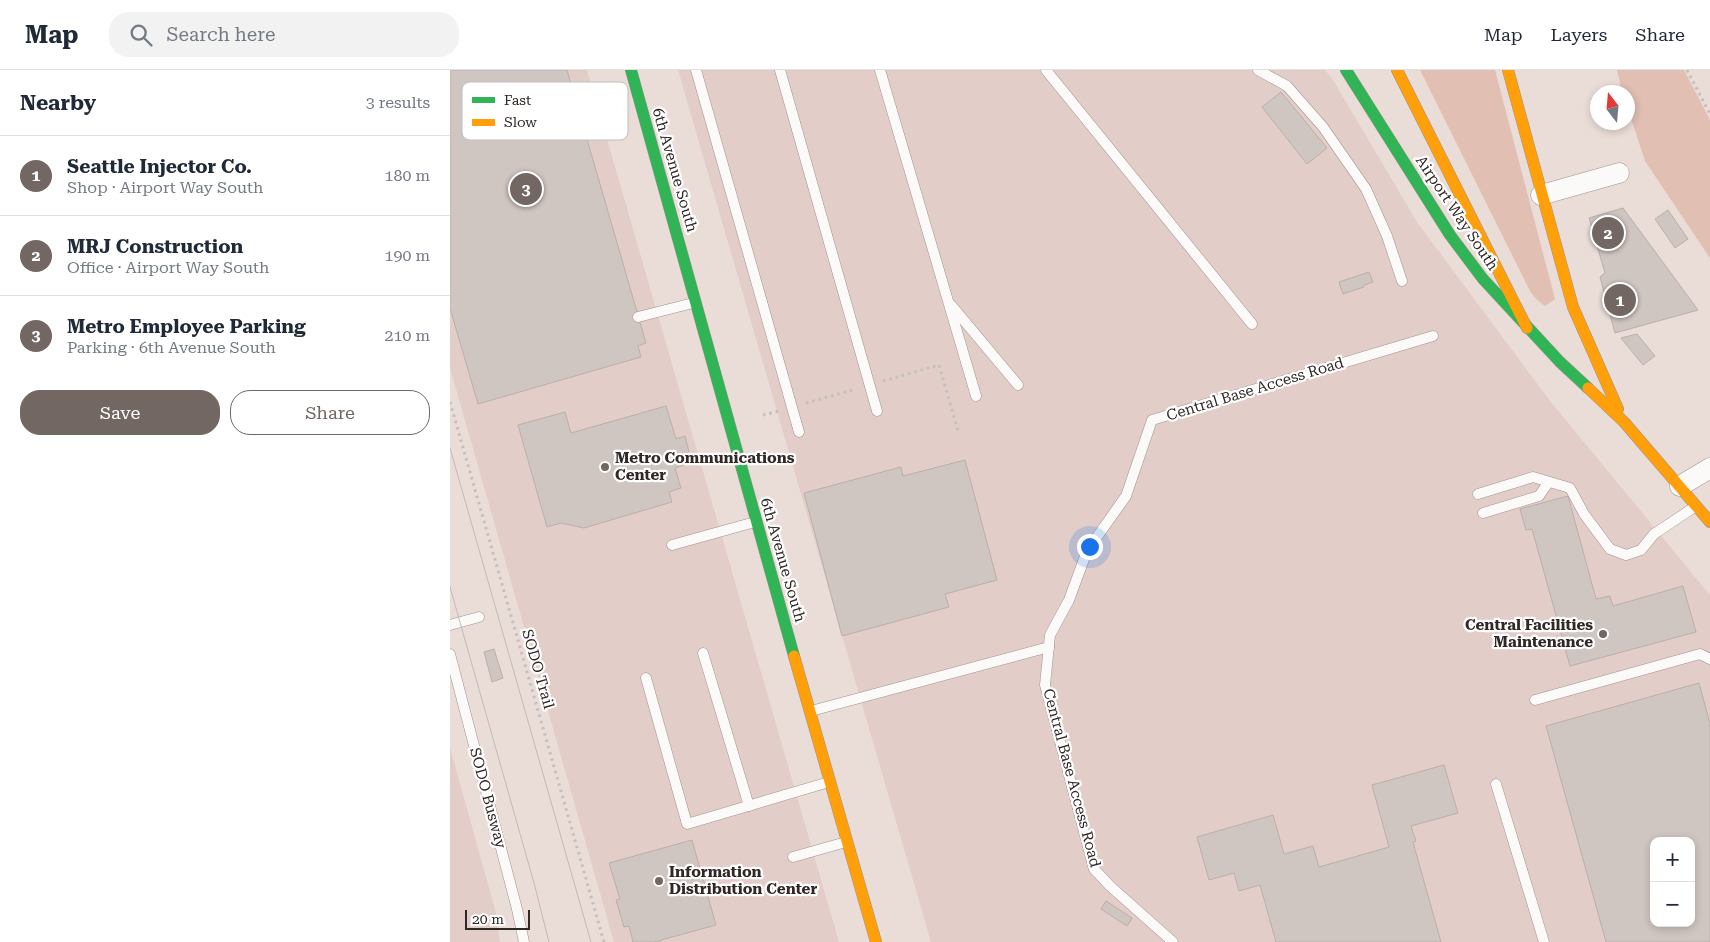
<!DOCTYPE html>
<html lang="en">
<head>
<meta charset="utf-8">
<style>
  body { margin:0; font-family:"Roboto Serif",serif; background:#f2f2f3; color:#1f2937 }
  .controls { position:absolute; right:15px; bottom:15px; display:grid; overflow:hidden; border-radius:10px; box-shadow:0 2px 8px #0003 }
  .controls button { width:45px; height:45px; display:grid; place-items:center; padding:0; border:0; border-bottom:1px solid #e0e1e3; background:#fff; color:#1f2937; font:25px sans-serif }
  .compass { position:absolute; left:1140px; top:15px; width:45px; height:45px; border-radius:50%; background:#fff; box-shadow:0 2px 8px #0003; rotate:344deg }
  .scale { position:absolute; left:15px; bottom:12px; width:65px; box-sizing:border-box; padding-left:5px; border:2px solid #312825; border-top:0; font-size:14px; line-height:18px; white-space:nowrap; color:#312825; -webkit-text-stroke:4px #fff; paint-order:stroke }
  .you { position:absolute; left:639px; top:476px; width:18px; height:18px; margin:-12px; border:4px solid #fff; border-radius:50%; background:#1a73e8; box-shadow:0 0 0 8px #1a73e833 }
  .badge { display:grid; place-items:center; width:32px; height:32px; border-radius:50%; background:#726763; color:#fff; font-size:16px; font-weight:700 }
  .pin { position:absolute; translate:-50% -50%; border:2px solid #fff; box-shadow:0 1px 5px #0006 }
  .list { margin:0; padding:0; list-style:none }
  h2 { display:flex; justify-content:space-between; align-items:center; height:65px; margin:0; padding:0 20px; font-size:21px }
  h2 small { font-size:16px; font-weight:400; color:#747a83 }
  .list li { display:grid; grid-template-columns:32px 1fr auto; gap:15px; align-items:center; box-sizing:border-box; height:80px; padding:0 20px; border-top:1px solid #e0e1e3 }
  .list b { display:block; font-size:19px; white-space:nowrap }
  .list p { margin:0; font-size:16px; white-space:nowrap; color:#747a83 }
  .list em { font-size:16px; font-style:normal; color:#747a83 }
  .actions { display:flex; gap:10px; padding:15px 20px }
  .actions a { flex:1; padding:11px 0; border:1px solid #726763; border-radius:20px; text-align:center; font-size:18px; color:#726763 }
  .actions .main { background:#726763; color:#fff }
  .icon { flex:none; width:28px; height:28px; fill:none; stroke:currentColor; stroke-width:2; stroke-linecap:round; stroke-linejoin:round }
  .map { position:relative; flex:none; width:1260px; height:872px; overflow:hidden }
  header { display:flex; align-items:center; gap:30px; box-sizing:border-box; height:70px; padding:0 25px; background:#fff; border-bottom:1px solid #e0e1e3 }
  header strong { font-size:24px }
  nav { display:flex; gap:28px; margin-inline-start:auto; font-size:18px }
  .search { width:350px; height:45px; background:#f2f2f3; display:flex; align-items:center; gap:12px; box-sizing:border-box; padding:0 18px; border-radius:20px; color:#747a83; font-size:19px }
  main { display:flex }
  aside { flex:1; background:#fff }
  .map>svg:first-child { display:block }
</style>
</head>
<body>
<header>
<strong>Map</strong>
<div class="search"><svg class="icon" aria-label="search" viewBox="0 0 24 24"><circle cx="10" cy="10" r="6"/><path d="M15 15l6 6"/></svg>Search here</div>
<nav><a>Map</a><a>Layers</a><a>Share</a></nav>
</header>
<main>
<aside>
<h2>Nearby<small>3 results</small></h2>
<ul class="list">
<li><span class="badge">1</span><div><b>Seattle Injector Co.</b><p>Shop · Airport Way South</p></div><em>180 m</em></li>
<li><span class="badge">2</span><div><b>MRJ Construction</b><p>Office · Airport Way South</p></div><em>190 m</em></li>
<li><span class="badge">3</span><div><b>Metro Employee Parking</b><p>Parking · 6th Avenue South</p></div><em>210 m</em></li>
</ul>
<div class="actions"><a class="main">Save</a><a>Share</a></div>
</aside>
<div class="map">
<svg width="1260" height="872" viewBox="0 0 1260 872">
  <rect width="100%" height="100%" fill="#eadcd7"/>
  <g fill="#e2cdc9" fill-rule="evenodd">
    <path d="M0 0H137L389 872H164L0 298Z"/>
    <path d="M228 0H875L883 10 967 152 1100 331 1260 525V872H481ZM1204 771H1241V853H1204Z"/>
    <path d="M0 678 46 843 50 872H0Z"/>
  </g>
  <g fill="#e1bfb2">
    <path d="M970 0H1045L1105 229 1095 236 1086 229 1080 221Z"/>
    <path d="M1167 0H1234L1260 50V188L1195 91 1178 39V22H1172Z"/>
  </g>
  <g fill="#cfc5c1" stroke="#baafab" fill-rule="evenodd">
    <path d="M0 0H117L196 273 188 276 191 287 28 334 0 238Z"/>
    <path d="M831 22 877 78 857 94 812 37Z"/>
    <path d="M1173 138 1248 240 1165 263 1150 207 1155 203 1139 148Z"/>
    <path d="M1218 140 1238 169 1225 178 1205 149Z"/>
    <path d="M919 202 923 212 914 215V217L893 224 889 212Z"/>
    <path d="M1187 264 1205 286 1193 295 1171 268Z"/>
    <path d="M216 336 226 369 235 366 239 382 231 384 234 395 225 398 231 418 219 422 222 432 134 458 111 453 97 457 68 355 115 342 121 363Z"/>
    <path d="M515 390 547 510 495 524 499 537 392 566 354 423 451 397 453 406Z"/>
    <path d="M1118 426 1146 529 1160 526 1163 536 1233 516 1246 562 1120 596 1082 459 1076 460 1070 439Z"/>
    <path d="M44 579 53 608 42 612 34 582Z"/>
    <path d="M1249 613 1260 654V872H1156L1096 656ZM1204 771H1241V853H1204Z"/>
    <path d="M994 695 1008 743 961 756 966 771 963 772 991 872H826L810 815 789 821 784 803 759 810 747 767 823 745 834 784 863 776 869 797 939 777 922 715Z"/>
    <path d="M242 770 266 855 204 872H183L179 856 174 857 166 830 170 829 159 793Z"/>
    <path d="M656 831 682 848 677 856 651 839Z"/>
  </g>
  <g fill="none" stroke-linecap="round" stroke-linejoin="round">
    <g stroke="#9e938f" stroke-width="11">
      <g id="lane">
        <path d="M246 0 349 362"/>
        <path d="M330 0 427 341"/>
        <path d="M430 0 526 326"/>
        <path d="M596 0 802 254"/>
        <path d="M808 0 837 16 873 57 916 119 937 166 952 211"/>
        <path d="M501 235 568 315"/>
        <path d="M188 247 243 233"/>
        <path d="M1028 424 1083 407 1120 418 1134 444 1160 479 1176 485 1191 480 1204 464 1246 436"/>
        <path d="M1033 443 1089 426 1098 413"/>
        <path d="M222 475 305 452"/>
        <path d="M0 555 29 547"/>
        <path d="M253 583 299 736"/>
        <path d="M0 584 67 839 74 872"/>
        <path d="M196 608 237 754 379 712"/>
        <path d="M1085 630 1250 584 1260 589"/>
        <path d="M361 641 599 577"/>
        <path d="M1046 714 1094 872"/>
        <path d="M343 787 396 772"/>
        <path d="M723 872 660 816 644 799 595 615 600 565 619 530 637 481 676 426 702 350 983 266"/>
      </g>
    </g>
    <g stroke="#9e938f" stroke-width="21">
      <g id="street">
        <path d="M1091 125 1169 103"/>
        <path d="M1230 416 1260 398"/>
      </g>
    </g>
    <g stroke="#9e938f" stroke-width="12">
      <g id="fast">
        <path d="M181 0 344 586"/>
        <path d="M896 0 1000 165 1033 209 1110 292 1138 318"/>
      </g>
    </g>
    <g stroke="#9e938f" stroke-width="12">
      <g id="slow">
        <path d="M947 0 1077 258"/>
        <path d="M1058 0 1123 237 1168 339"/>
        <path d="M1138 318 1174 352 1260 452"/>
        <path d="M344 586 426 872"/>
      </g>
    </g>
    <g stroke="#c3bfbe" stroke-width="3" stroke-dasharray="2.5 4" stroke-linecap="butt">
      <path d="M1237 0 1260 44"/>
      <path d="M433 311 489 295 508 361"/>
      <path d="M0 332 154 872"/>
      <path d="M356 333 406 319"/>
      <path d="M313 345 329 341"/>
    </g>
    <use href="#lane" stroke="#fcfaf9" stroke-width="10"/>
    <use href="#street" stroke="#fcfaf9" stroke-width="20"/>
    <use href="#fast" stroke="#30b455" stroke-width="11"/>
    <use href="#slow" stroke="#ff9f0a" stroke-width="11"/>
    <g stroke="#bfbbba" stroke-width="1">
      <path d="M0 378 141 872"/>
      <path d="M0 517 84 813 99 872"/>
    </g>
  </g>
  <g fill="#726763" stroke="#fff" stroke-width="2">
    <circle cx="155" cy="397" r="5"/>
    <circle cx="1153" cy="564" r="5"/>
    <circle cx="209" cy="811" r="5"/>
  </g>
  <g text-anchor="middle" stroke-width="4.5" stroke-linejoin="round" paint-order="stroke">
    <g font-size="15" fill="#312825" stroke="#fff">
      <text transform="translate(225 100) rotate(74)" y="5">6th Avenue South</text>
      <text transform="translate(1007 143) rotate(56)" y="5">Airport Way South</text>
      <text transform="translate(805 319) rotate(-17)" y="5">Central Base Access Road</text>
      <text transform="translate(333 490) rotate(74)" y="5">6th Avenue South</text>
      <text transform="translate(88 599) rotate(74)" y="5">SODO Trail</text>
      <text transform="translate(622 708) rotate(75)" y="5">Central Base Access Road</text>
      <text transform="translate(38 728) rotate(75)" y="5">SODO Busway</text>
    </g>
    <g font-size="15" font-weight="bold" fill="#312825" stroke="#fff" text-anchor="start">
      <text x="165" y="393">Metro Communications<tspan x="165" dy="17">Center</tspan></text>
      <text x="1143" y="560" text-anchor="end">Central Facilities<tspan x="1143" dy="17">Maintenance</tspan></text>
      <text x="219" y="807">Information<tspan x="219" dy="17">Distribution Center</tspan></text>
    </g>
  </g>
  <rect x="12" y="12" width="166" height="58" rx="8" fill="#fff" stroke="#c1bebe" stroke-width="1"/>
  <rect x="22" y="27" width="23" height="6" fill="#30b455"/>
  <rect x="22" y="49" width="23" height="7" fill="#ff9f0a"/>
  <g font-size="14" fill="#312825">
    <text x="54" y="35">Fast</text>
    <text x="54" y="57">Slow</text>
  </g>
</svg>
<div class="controls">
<button>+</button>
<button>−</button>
</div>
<svg class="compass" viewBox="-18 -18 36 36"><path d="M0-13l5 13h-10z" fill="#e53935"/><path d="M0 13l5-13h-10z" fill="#747a83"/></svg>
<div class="scale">20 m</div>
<div class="you"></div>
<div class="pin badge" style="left:1170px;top:230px">1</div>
<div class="pin badge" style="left:1158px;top:163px">2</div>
<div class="pin badge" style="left:76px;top:119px">3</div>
</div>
</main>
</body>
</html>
